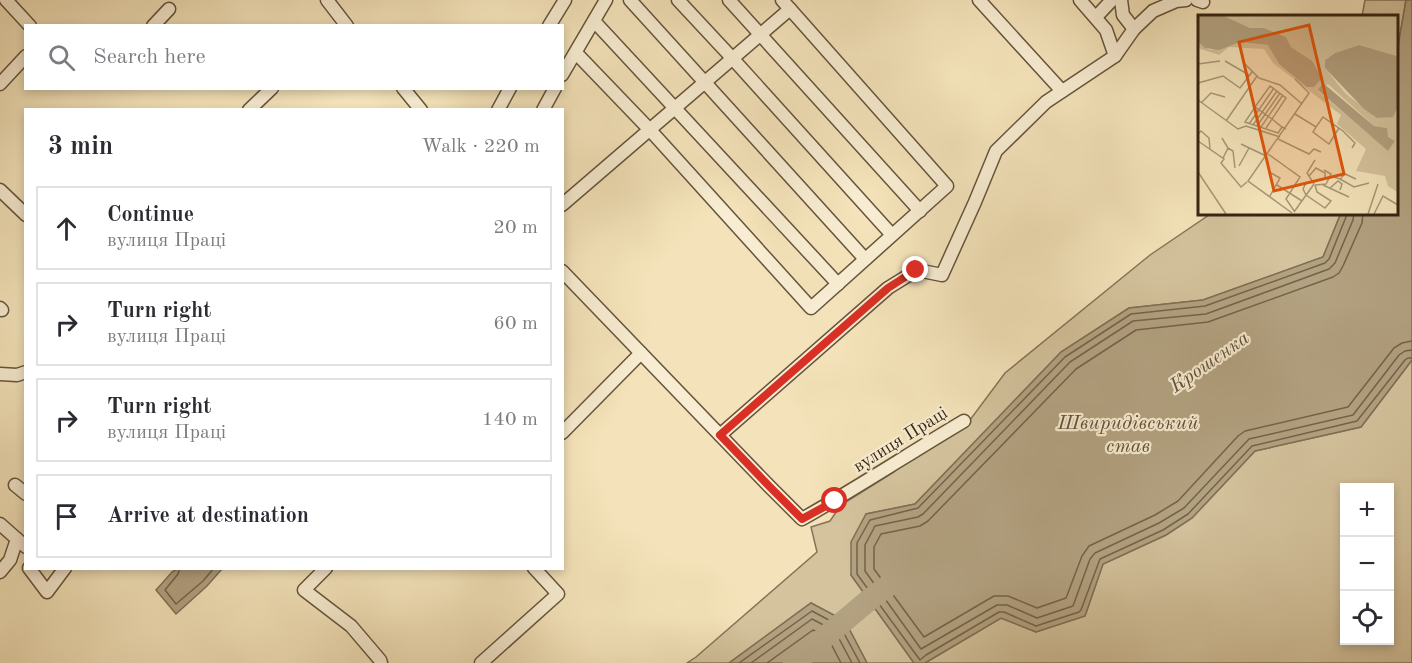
<!DOCTYPE html>
<html lang="en">
<head>
<meta charset="utf-8">
<style>
  body { margin:0; font-family:"Old Standard TT",serif; background:#f2f2f3; color:#2b2b33 }
  .controls { position:absolute; right:18px; bottom:18px; display:grid; overflow:hidden; border-radius:0px; box-shadow:0 3px 9px #0003 }
  .controls button { width:54px; height:54px; display:grid; place-items:center; padding:0; border:0; border-bottom:2px solid #e1e1e2; background:#fff; color:#2b2b33; font:30px sans-serif }
  .stop { position:absolute; width:18px; height:18px; margin:-14px; border:4px solid #d93025; border-radius:50%; background:#fff }
  .stop.end { background:#d93025; border-color:#fff; box-shadow:0 2px 6px #0008 }
  .list { margin:0; padding:0; list-style:none }
  h2 { display:flex; justify-content:space-between; align-items:center; height:78px; margin:0; padding:0 24px; font-size:26px }
  h2 small { font-size:20px; font-weight:400; color:#7c7c81 }
  .list li { display:grid; grid-template-columns:39px 1fr auto; gap:18px; align-items:center; box-sizing:border-box; height:84px; margin:0 12px 12px; padding:0 12px; border:2px solid #e1e1e2; border-radius:0px }
  .list b { display:block; font-size:22px; white-space:nowrap }
  .list p { margin:0; font-size:20px; white-space:nowrap; color:#7c7c81 }
  .list em { font-size:20px; font-style:normal; color:#7c7c81 }
  .icon { flex:none; width:33px; height:33px; fill:none; stroke:currentColor; stroke-width:2; stroke-linecap:round; stroke-linejoin:round }
  .map { position:relative; flex:none; width:1412px; height:663px; overflow:hidden }
  .search { position:absolute; background:#fff; box-shadow:0 3px 9px #0003; left:24px; top:24px; width:540px; height:66px; display:flex; align-items:center; gap:15px; box-sizing:border-box; padding:0 21px; border-radius:0px; color:#7c7c81; font-size:22px }
  .panel { position:absolute; background:#fff; box-shadow:0 3px 9px #0003; left:24px; top:108px; width:540px; height:462px; border-radius:0px }
  .map>svg:first-child { display:block }
</style>
</head>
<body>
<div class="map">
<svg width="1412" height="663" viewBox="0 0 1412 663">
  <rect width="100%" height="100%" fill="#f4e3ba"/>
  <filter id="stains"><feTurbulence type="fractalNoise" baseFrequency=".00333" numOctaves="4"/><feColorMatrix values="0 0 0 0 .2 0 0 0 0 .09 0 0 0 0 .02 0 0 0 .5 -.17"/></filter>
  <radialGradient id="worn" r=".72"><stop offset=".6" stop-color="#630" stop-opacity="0"/><stop offset="1" stop-color="#630" stop-opacity=".3"/></radialGradient>
  <g fill="#d4c39d" stroke="#857458" stroke-width="1.5" fill-rule="evenodd">
    <path d="M1365 0H1406L1396 58V16H1362Z"/>
    <path d="M1212 213H1341L1323 257 1203 300 1129 308 1061 352 915 504 866 514 851 575 914 663H867L845 621 811 603 729 663H687L696 657 817 552 811 527 830 521 841 505 894 472 903 463 967 424 1005 373 1150 255Z"/>
    <path d="M1412 360V663H925L1001 618 1036 632 1085 616 1103 564 1166 535 1192 518 1255 451 1361 427ZM1344 488H1390V640H1344Z"/>
  </g>
  <g fill="#b3a281" stroke="#817055" stroke-width="1.5">
    <path d="M1406 0H1412V360L1361 427 1255 451 1192 518 1166 535 1103 564 1085 616 1036 632 1001 618 925 663H914L851 575V542L866 514 915 504 1061 352 1129 308 1203 300 1323 257 1341 213H1396V58Z"/>
    <path d="M177 569V568L222 569 207 586 176 614 156 590 172 572Z"/>
    <path d="M811 603 845 621 867 663H729Z"/>
  </g>
  <g fill="none" stroke-linecap="round" stroke-linejoin="round">
    <g stroke="#74634a" stroke-width="1.5">
      <path d="M1347 213 1346 217 1329 259 1325 263 1205 306 1131 314 1065 357 918 508 870 520 857 543V574L920 660 926 655 999 612H1004L1036 626 1079 612 1081 610 1100 559 1163 530 1188 514 1252 446 1357 421 1405 360 1408 358H1412"/>
      <path d="M1354 213 1353 220 1335 263 1329 269 1206 314 1133 321 1070 362 923 514 918 517 875 526 865 545V571L921 649 997 605H1007L1037 618 1073 606 1090 559 1095 553 1159 523 1184 508 1249 439 1353 415 1399 355 1405 351 1412 350"/>
      <path d="M1363 213 1362 223 1343 266 1339 273 1333 277 1208 322 1136 330 1076 369 928 521 920 526 881 534 874 547V569L924 637 994 596H1008L1037 608 1066 598 1082 556 1089 546 1155 515 1178 501 1238 436 1245 431 1348 407 1394 348 1402 343 1412 341"/>
      <path d="M180 568 178 574 165 590 176 604 203 581 214 568"/>
      <path d="M739 663 812 611 840 626 860 663"/>
      <path d="M751 663 812 619 835 631 852 663"/>
      <path d="M767 663 813 630 828 638 841 663"/>
    </g>
    <path stroke="#b3a281" stroke-width="22" d="M794 663 869 600 893 582"/>
    <g stroke="#66543c" stroke-width="15">
      <g id="minor">
        <path d="M6 0 30 26"/>
        <path d="M327 0 347 26"/>
        <path d="M630 0 865 259"/>
        <path d="M678 0 733 59 892 235"/>
        <path d="M729 0 920 211"/>
        <path d="M979 0 1062 91"/>
        <path d="M1080 0 1106 30 1115 56"/>
        <path d="M1121 0 1123 15 1134 29"/>
        <path d="M1197 0 1203 2"/>
        <path d="M1096 17 1112 0"/>
        <path d="M594 21 838 284"/>
        <path d="M153 26 169 9"/>
        <path d="M549 26 565 0"/>
        <path d="M576 53 650 130 811 308 947 186 790 9"/>
        <path d="M562 75 606 0"/>
        <path d="M0 84 26 56"/>
        <path d="M403 88 421 110"/>
        <path d="M249 110 272 88"/>
        <path d="M498 110 510 88"/>
        <path d="M543 110 555 88"/>
        <path d="M0 190 26 215"/>
        <path d="M562 205 790 9 782 0"/>
        <path d="M562 271 769 486 802 519C857 488 910 453 964 421"/>
        <path d="M0 308 2 310"/>
        <path d="M0 374 17 375 26 372"/>
        <path d="M562 433 641 353"/>
        <path d="M720 435 888 288 917 270 942 275 975 202 996 151 1046 102 1115 56 1134 29 1153 11 1176 1 1186 0"/>
        <path d="M15 485 26 494"/>
        <path d="M0 524 26 547"/>
        <path d="M29 568 47 592 65 568"/>
        <path d="M326 568 304 590 351 626 380 660 381 663"/>
        <path d="M0 572 10 560 17 539"/>
        <path d="M481 663 558 594 534 568"/>
      </g>
    </g>
    <use href="#minor" stroke="#f8edd2" stroke-width="12"/>
  </g>
  <g fill="none" stroke-linecap="round" stroke-linejoin="round">
    <path stroke="#d93025" stroke-width="8" d="M835 501 802 519 769 486 720 435 888 288 916 270"/>
  </g>
  <g text-anchor="middle" stroke-width="4.5" stroke-linejoin="round" paint-order="stroke">
    <g font-size="18" fill="#362412" stroke="#f8edd2">
      <text transform="translate(900 439) rotate(-32)" y="6">вулиця Праці</text>
    </g>
    <g font-size="20" font-style="italic" fill="#625039" stroke="#f8edd2">
      <text transform="translate(1209 361) rotate(-35)" y="7">Крошенка</text>
      <text x="1128" y="429">Швиридівський<tspan x="1128" dy="23">став</tspan></text>
    </g>
  </g>
  <g transform="translate(1198 15)">
    <rect width="200" height="200" fill="#f4e3ba"/>
    <path d="M24 0H199V41L161 30 137 38 127 45V53L147 78 179 103 189 102 199 94V177L190 171 187 161 158 156 168 134 139 109 143 100 75 48 66 34 31 32 21 40 0 33V28L12 35 42 27 71 30 81 49 107 67 116 55 93 32 88 22 66 13H52ZM130 69 176 111 189 113 190 135 120 76Z" fill="#d4c39d" fill-rule="evenodd"/>
    <path d="M0 0H24L52 13H66L88 22 93 32 114 46 124 63 116 72H109L81 49 70 30 42 27 21 35 7 33 0 27ZM161 30 199 41V94L195 102 179 103 166 94 127 53V45L137 38ZM125 68 176 111 189 113 190 122 197 126 190 136 120 75Z" fill="#b3a281"/>
    <path fill="none" stroke="#a89777" stroke-width="1.5" d="M27 46 51 60M0 49 22 46M47 49 61 63 82 70 104 89M0 68 25 61 42 73 54 57M0 85 40 114 48 111 82 122M3 88 13 78 27 82M57 92 72 71 88 83 68 113M97 99 118 112 125 102 145 116 157 128 154 133M28 106 59 61M51 109 76 73M55 110 79 76M59 111 82 78M63 112 85 80M84 112 80 118 47 107 57 92 67 99 71 102 74 104 84 112 88 114M118 112 115 117 131 129 141 113M0 119 3 116 11 123 12 134M24 123 30 133 25 143M80 124 111 139 116 134 123 137M0 126 26 144 23 148 43 172 49 167M43 129 68 141M30 133 35 136 37 153M70 139 102 162 88 184 97 197M41 151 51 133M0 157 28 199M111 161 118 153 127 158V162M132 161 142 164 147 159 158 164M142 164 156 172 171 168M108 168 105 174 108 180 127 193 133 186 119 177 117 170M116 169 109 158 117 145M79 170 104 186M117 170 128 169 133 159 126 155M125 170 151 182M132 173 140 166 144 169 142 175M72 181 82 163 73 158M96 197 116 169M94 198 50 166 111 78 97 64M170 199 180 169M176 199 185 181 200 190"/>
    <path fill="#df560c" fill-opacity="0.15" stroke="#df560c" stroke-width="3" d="M111 10 146 159 76 176 41 27Z"/>
    <rect width="200" height="200" fill="none" stroke="#362412" stroke-width="3"/>
  </g>
  <rect width="100%" height="100%" filter="url(#stains)"/>
  <rect width="100%" height="100%" fill="url(#worn)"/>
</svg>
<div class="controls">
<button>+</button>
<button>−</button>
<button><svg class="icon" aria-label="locate" viewBox="0 0 24 24"><circle cx="12" cy="12" r="6"/><path d="M12 2v4M12 18v4M2 12h4M18 12h4"/></svg></button>
</div>
<div class="stop" style="left:835px;top:501px"></div>
<div class="stop end" style="left:916px;top:270px"></div>
<div class="search"><svg class="icon" aria-label="search" viewBox="0 0 24 24"><circle cx="10" cy="10" r="6"/><path d="M15 15l6 6"/></svg>Search here</div>
<section class="panel">
<h2>3 min<small>Walk · 220 m</small></h2>
<ul class="list">
<li><svg class="icon" aria-label="ahead" viewBox="0 0 24 24"><path d="M12 20V5M6 11l6-6 6 6"/></svg><div><b>Continue</b><p>вулиця Праці</p></div><em>20 m</em></li>
<li><svg class="icon" aria-label="right" viewBox="0 0 24 24"><path d="M7 20v-9h11M14 6l5 5-5 5"/></svg><div><b>Turn right</b><p>вулиця Праці</p></div><em>60 m</em></li>
<li><svg class="icon" aria-label="right" viewBox="0 0 24 24"><path d="M7 20v-9h11M14 6l5 5-5 5"/></svg><div><b>Turn right</b><p>вулиця Праці</p></div><em>140 m</em></li>
<li><svg class="icon" aria-label="arrive" viewBox="0 0 24 24"><path d="M6 21V4h12l-3 4 3 4H6"/></svg><div><b>Arrive at destination</b></div></li>
</ul>
</section>
</div>
</body>
</html>
